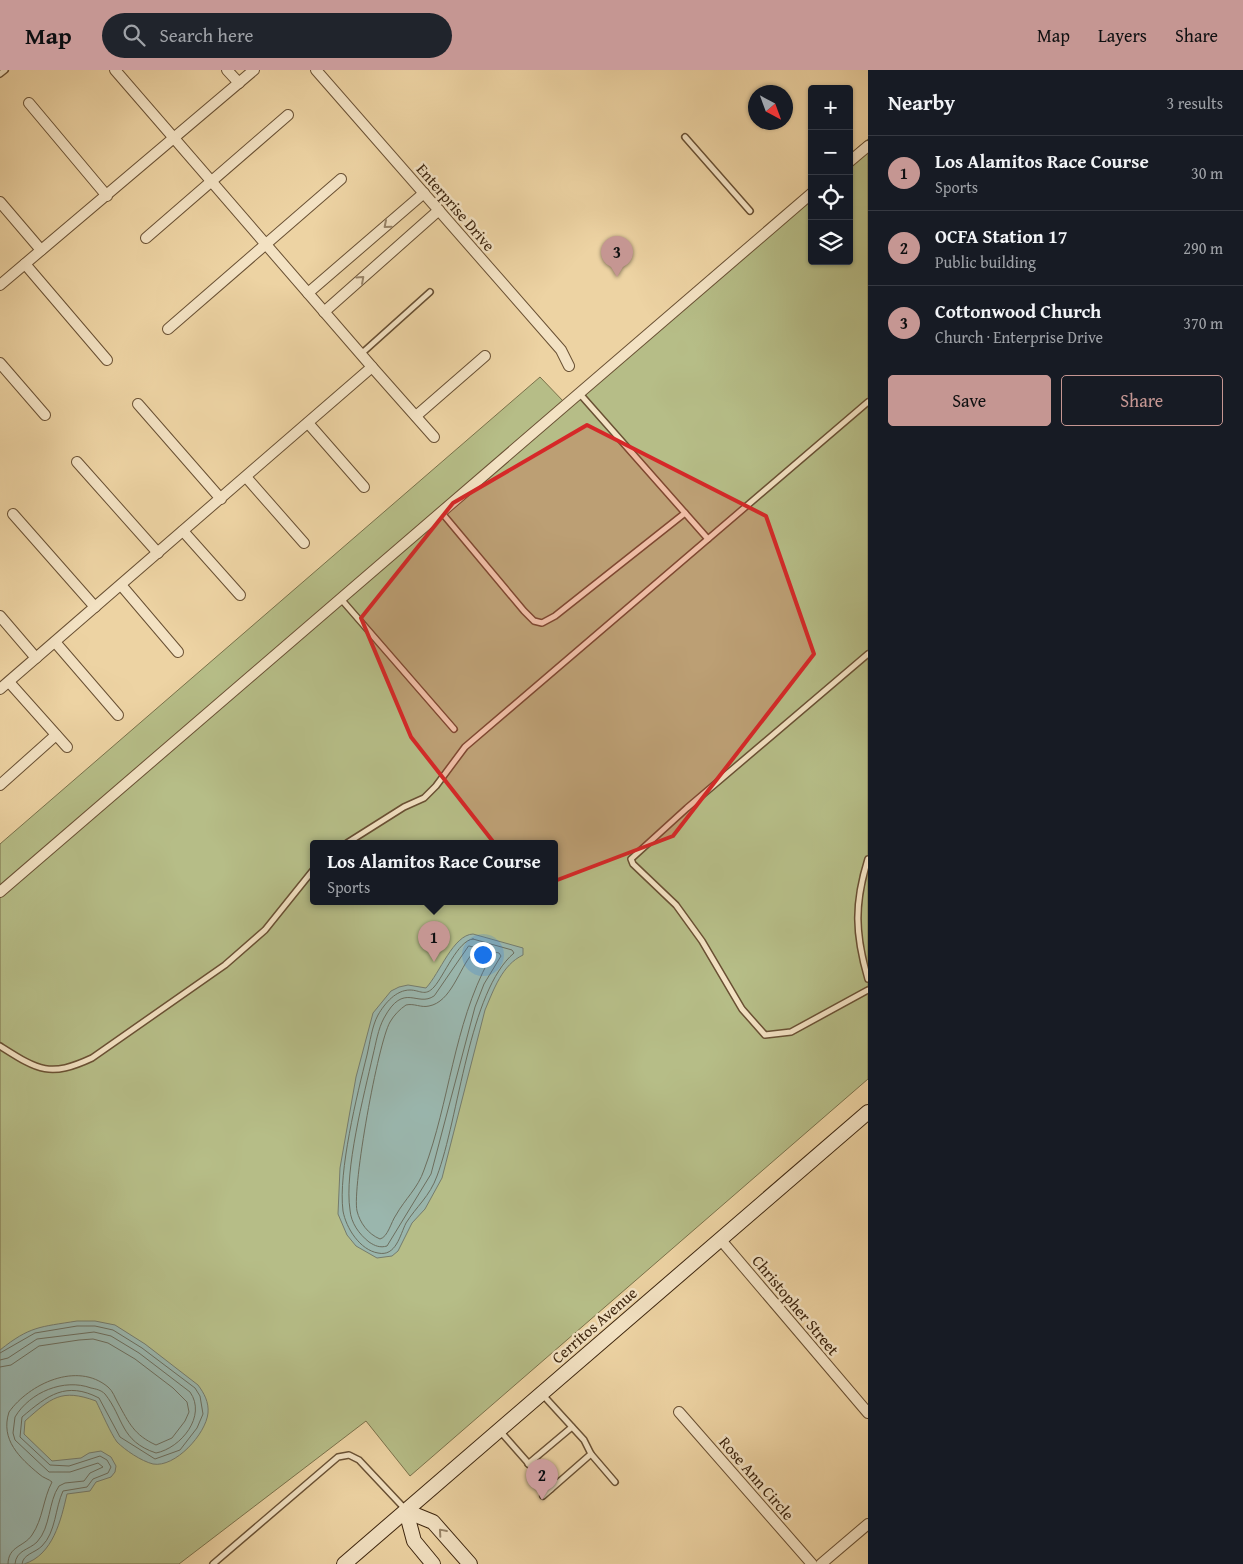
<!DOCTYPE html>
<html lang="en">
<head>
<meta charset="utf-8">
<style>
  body { margin:0; font-family:"Gentium Book Plus",serif; background:#20242c; color:#f1f3f6 }
  .controls { position:absolute; right:15px; top:15px; display:grid; overflow:hidden; border-radius:5px; box-shadow:0 1px 4px #0004 }
  .controls button { width:45px; height:45px; display:grid; place-items:center; padding:0; border:0; border-bottom:1px solid #363941; background:#171b24; color:#f1f3f6; font:25px sans-serif }
  .compass { position:absolute; left:748px; top:15px; width:45px; height:45px; border-radius:50%; background:#171b24; box-shadow:0 1px 4px #0004; rotate:139deg }
  .you { position:absolute; left:482px; top:884px; width:18px; height:18px; margin:-12px; border:4px solid #fff; border-radius:50%; background:#1a73e8; box-shadow:0 0 0 8px #1a73e833 }
  .badge { display:grid; place-items:center; width:32px; height:32px; border-radius:50%; background:#c59692; color:#111; font-size:16px; font-weight:700 }
  .pin { position:absolute; translate:-50% -41px; filter:drop-shadow(0 1px 2px #0008) }
  .pin::after { content:''; position:absolute; top:26px; width:18px; height:15px; background:inherit; clip-path:polygon(0 0,100% 0,50% 100%) }
  .popup { position:absolute; left:310px; top:770px; width:248px; height:65px; box-sizing:border-box; display:grid; place-content:center; border-radius:5px; background:#171b24; filter:drop-shadow(0 1px 4px #0005); font-size:16px; white-space:nowrap; color:#9ea1a6 }
  .popup b { font-size:19px; color:#f1f3f6 }
  .popup::after { content:''; position:absolute; left:50%; top:100%; margin-left:-10px; border:10px solid transparent; border-top-color:#171b24 }
  .list { margin:0; padding:0; list-style:none }
  h2 { display:flex; justify-content:space-between; align-items:center; height:65px; margin:0; padding:0 20px; font-size:21px }
  h2 small { font-size:16px; font-weight:400; color:#9ea1a6 }
  .list li { display:grid; grid-template-columns:32px 1fr auto; gap:15px; align-items:center; box-sizing:border-box; height:75px; padding:0 20px; border-top:1px solid #363941 }
  .list b { display:block; font-size:19px; white-space:nowrap }
  .list p { margin:0; font-size:16px; white-space:nowrap; color:#9ea1a6 }
  .list em { font-size:16px; font-style:normal; color:#9ea1a6 }
  .actions { display:flex; gap:10px; padding:15px 20px }
  .actions a { flex:1; padding:11px 0; border:1px solid #c59692; border-radius:5px; text-align:center; font-size:18px; color:#c59692 }
  .actions .main { background:#c59692; color:#111 }
  .icon { flex:none; width:28px; height:28px; fill:none; stroke:currentColor; stroke-width:2; stroke-linecap:round; stroke-linejoin:round }
  .map { position:relative; flex:none; width:868px; height:1494px; overflow:hidden }
  header { display:flex; align-items:center; gap:30px; box-sizing:border-box; height:70px; padding:0 25px; background:#c59692; color:#111 }
  header strong { font-size:24px }
  nav { display:flex; gap:28px; margin-inline-start:auto; font-size:18px }
  .search { width:350px; height:45px; background:#20242c; display:flex; align-items:center; gap:12px; box-sizing:border-box; padding:0 18px; border-radius:28px; color:#9ea1a6; font-size:19px }
  main { display:flex }
  aside { flex:1; background:#171b24 }
  .map>svg:first-child { display:block }
</style>
</head>
<body>
<header>
<strong>Map</strong>
<div class="search"><svg class="icon" aria-label="search" viewBox="0 0 24 24"><circle cx="10" cy="10" r="6"/><path d="M15 15l6 6"/></svg>Search here</div>
<nav><a>Map</a><a>Layers</a><a>Share</a></nav>
</header>
<main>
<div class="map">
<svg width="868" height="1494" viewBox="0 0 868 1494">
  <rect width="100%" height="100%" fill="#edd3a3"/>
  <filter id="stains"><feTurbulence type="fractalNoise" baseFrequency=".004" numOctaves="4"/><feColorMatrix values="0 0 0 0 .2 0 0 0 0 .09 0 0 0 0 .02 0 0 0 .5 -.17"/></filter>
  <radialGradient id="worn" r=".72"><stop offset=".6" stop-color="#630" stop-opacity="0"/><stop offset="1" stop-color="#630" stop-opacity=".3"/></radialGradient>
  <path fill="#b6bd87" stroke="#7a714a" fill-rule="evenodd" d="M868 69V1009L410 1406 366 1351 179 1494H0V774L540 307 564 332 812 117V191H849V85ZM314 773H554V831H314Z"/>
  <g fill="#9ab6ad" stroke="#757c6d">
    <path d="M473 864 523 878V885C502 895 494 919 485 940L442 1108 425 1139 412 1153 398 1181 392 1186 377 1188 356 1176 347 1165 338 1144 340 1098 356 1007 373 943 391 921 399 917 408 915 426 918C440 903 453 865 473 864Z"/>
    <path d="M77 1251H95L115 1255 145 1274 198 1315C204 1323 209 1332 208 1343 206 1364 175 1398 153 1394 141 1391 125 1380 117 1372 111 1364 101 1341 96 1331 61 1318 51 1328 25 1351L24 1364 52 1391 81 1388 89 1383 101 1381 111 1387 116 1396 115 1402 111 1407 96 1412 90 1421 67 1424C61 1450 53 1485 24 1494 17 1494 7 1494 0 1494V1280C30 1256 40 1257 77 1251Z"/>
  </g>
  <g fill="none" stroke-linecap="round" stroke-linejoin="round">
    <g stroke="#6c6e5e" stroke-width="1">
      <path d="M473 869 512 880 514 883C469 921 459 1048 437 1106 430 1126 416 1137 406 1153 400 1165 396 1187 378 1183 360 1180 346 1158 343 1141 338 1102 357 1025 367 985 370 972 372 956 378 945 385 933 396 920 410 920 420 920 425 927 434 917 444 906 458 870 473 869Z"/>
      <path d="M469 876 499 883 501 886 484 914 475 937 431 1104 387 1176C380 1178 375 1176 369 1172 359 1164 351 1153 350 1140 344 1101 364 1025 373 985 376 973 378 959 384 948 404 911 417 938 434 926Z"/>
      <path d="M472 884 487 887 489 890C453 957 450 1031 424 1100 418 1118 405 1129 396 1145 391 1152 388 1167 380 1169 368 1164 360 1153 357 1141 352 1117 378 973 390 952 394 945 400 939 406 935 414 933 421 938 429 936 451 932 459 899 472 884Z"/>
      <path d="M0 1283 35 1263 77 1256H95L113 1260 142 1278 195 1318 200 1326 203 1344 197 1358 180 1380 155 1389 120 1367 99 1328C66 1311 48 1325 22 1347L20 1367 50 1395 69 1396 100 1386 107 1390 111 1397 108 1403 93 1409 87 1417 63 1421C55 1438 56 1462 42 1476 35 1483 23 1484 22 1494"/>
      <path d="M0 1290 8 1288 37 1269 94 1262 111 1266 139 1283 190 1322C207 1346 181 1378 156 1383 120 1371 124 1348 105 1324 101 1320 96 1319 91 1318 64 1308 30 1322 15 1347L13 1363 15 1370 49 1402H70L98 1393 103 1397 90 1403 84 1411 65 1413 59 1416C48 1432 51 1457 37 1472 29 1480 16 1480 15 1494"/>
      <path d="M0 1297 11 1295 39 1276 79 1270 93 1269 108 1273 135 1289 173 1318 187 1332 189 1342 185 1351 172 1368 156 1375C134 1365 129 1353 118 1333 115 1328 113 1321 108 1317 77 1291 29 1314 9 1342 0 1370 20 1388 39 1404 43 1408 49 1409 52 1412 43 1429 43 1449 32 1465 24 1477 8 1476 8 1494"/>
    </g>
    <g stroke="#695033" stroke-width="8">
      <g id="service">
        <path d="M0 4 5 0"/>
        <path d="M685 67 750 141"/>
        <path d="M361 284 430 222"/>
        <path d="M580 324 708 469"/>
        <path d="M442 443 524 541 534 551 542 553 555 546 685 443"/>
        <path d="M341 529 454 659"/>
        <path d="M868 584 687 738 631 789 633 794 676 835 702 871 742 939 765 965 791 962 868 920"/>
        <path d="M347 773 404 737 424 728 436 716 465 677 868 332"/>
        <path d="M868 789C854 834 855 864 868 909"/>
        <path d="M0 976C38 1000 49 1008 92 988L225 895 265 860 314 799"/>
        <path d="M542 1324 584 1370 591 1384 615 1412"/>
        <path d="M500 1361 551 1419"/>
        <path d="M528 1394 572 1357"/>
        <path d="M543 1426 591 1384"/>
        <path d="M213 1494 338 1387 349 1385 359 1390 406 1440"/>
      </g>
    </g>
    <g stroke="#695033" stroke-width="12">
      <g id="minor">
        <path d="M227 0 239 13"/>
        <path d="M316 0 561 280 569 296"/>
        <path d="M29 33 107 126"/>
        <path d="M849 92 868 76"/>
        <path d="M0 132 41 180"/>
        <path d="M146 168 288 45"/>
        <path d="M25 194 107 290"/>
        <path d="M0 215 254 0"/>
        <path d="M308 223 424 123"/>
        <path d="M324 242 439 140"/>
        <path d="M168 259 341 109"/>
        <path d="M0 293 45 345"/>
        <path d="M372 297 434 367"/>
        <path d="M138 334 221 429"/>
        <path d="M416 346 485 286"/>
        <path d="M308 353 364 417"/>
        <path d="M77 392 158 483"/>
        <path d="M246 407 304 473"/>
        <path d="M13 444 95 537"/>
        <path d="M183 461 240 525"/>
        <path d="M121 515 178 582"/>
        <path d="M0 546 36 588"/>
        <path d="M55 572 118 645"/>
        <path d="M9 612 67 677"/>
        <path d="M0 619 372 297 115 0"/>
        <path d="M0 715 56 665"/>
        <path d="M0 822 812 123"/>
        <path d="M720 1169 868 1343"/>
        <path d="M679 1342 812 1494"/>
        <path d="M821 1494 868 1454"/>
      </g>
    </g>
    <g stroke="#3d250e" stroke-width="16">
      <g id="secondary">
        <path d="M406 1441 433 1452 470 1494"/>
        <path d="M406 1441 414 1471 433 1494"/>
        <path d="M344 1494 868 1042"/>
      </g>
    </g>
    <use href="#service" stroke="#f3e2c3" stroke-width="5"/>
    <use href="#minor" stroke="#f3e2c3" stroke-width="10"/>
    <use href="#secondary" stroke="#f3e2c3" stroke-width="14"/>
  </g>
  <defs><path id="oneway-chevron" d="M-2-3.5L2.5 0L-2 3.5" fill="none" stroke-width="1.6" stroke-linecap="round" stroke-linejoin="round" transform="scale(1.25)"/></defs>
  <g stroke="#988468">
    <use href="#oneway-chevron" transform="translate(387 155) rotate(139)"/>
    <use href="#oneway-chevron" transform="translate(361 209) rotate(-42)"/>
    <use href="#oneway-chevron" transform="translate(442 1462) rotate(-131)"/>
  </g>
  <path fill="#d62828" fill-opacity="0.2" stroke="#d62828" stroke-width="4" stroke-linejoin="round" d="M587 355 766 446 814 584 673 766 531 820 411 667 361 548 453 433Z"/>
  <g text-anchor="middle" stroke-width="5" stroke-linejoin="round" paint-order="stroke">
    <g font-size="16" fill="#3d250e" stroke="#f3e2c3">
      <text transform="translate(456 137) rotate(49)" y="6">Enterprise Drive</text>
      <text transform="translate(796 1235) rotate(50)" y="6">Christopher Street</text>
      <text transform="translate(594 1255) rotate(-41)" y="6">Cerritos Avenue</text>
      <text transform="translate(757 1408) rotate(49)" y="6">Rose Ann Circle</text>
    </g>
  </g>
  <rect width="100%" height="100%" filter="url(#stains)"/>
  <rect width="100%" height="100%" fill="url(#worn)"/>
</svg>
<div class="controls">
<button>+</button>
<button>−</button>
<button><svg class="icon" aria-label="locate" viewBox="0 0 24 24"><circle cx="12" cy="12" r="6"/><path d="M12 2v4M12 18v4M2 12h4M18 12h4"/></svg></button>
<button><svg class="icon" aria-label="layers" viewBox="0 0 24 24"><path d="M12 4l9 5-9 5-9-5zM3 14l9 5 9-5"/></svg></button>
</div>
<svg class="compass" viewBox="-18 -18 36 36"><path d="M0-13l5 13h-10z" fill="#e53935"/><path d="M0 13l5-13h-10z" fill="#9ea1a6"/></svg>
<div class="you"></div>
<div class="pin badge" style="left:434px;top:892px">1</div>
<div class="popup"><b>Los Alamitos Race Course</b>Sports</div>
<div class="pin badge" style="left:542px;top:1430px">2</div>
<div class="pin badge" style="left:617px;top:207px">3</div>
</div>
<aside>
<h2>Nearby<small>3 results</small></h2>
<ul class="list">
<li><span class="badge">1</span><div><b>Los Alamitos Race Course</b><p>Sports</p></div><em>30 m</em></li>
<li><span class="badge">2</span><div><b>OCFA Station 17</b><p>Public building</p></div><em>290 m</em></li>
<li><span class="badge">3</span><div><b>Cottonwood Church</b><p>Church · Enterprise Drive</p></div><em>370 m</em></li>
</ul>
<div class="actions"><a class="main">Save</a><a>Share</a></div>
</aside>
</main>
</body>
</html>
